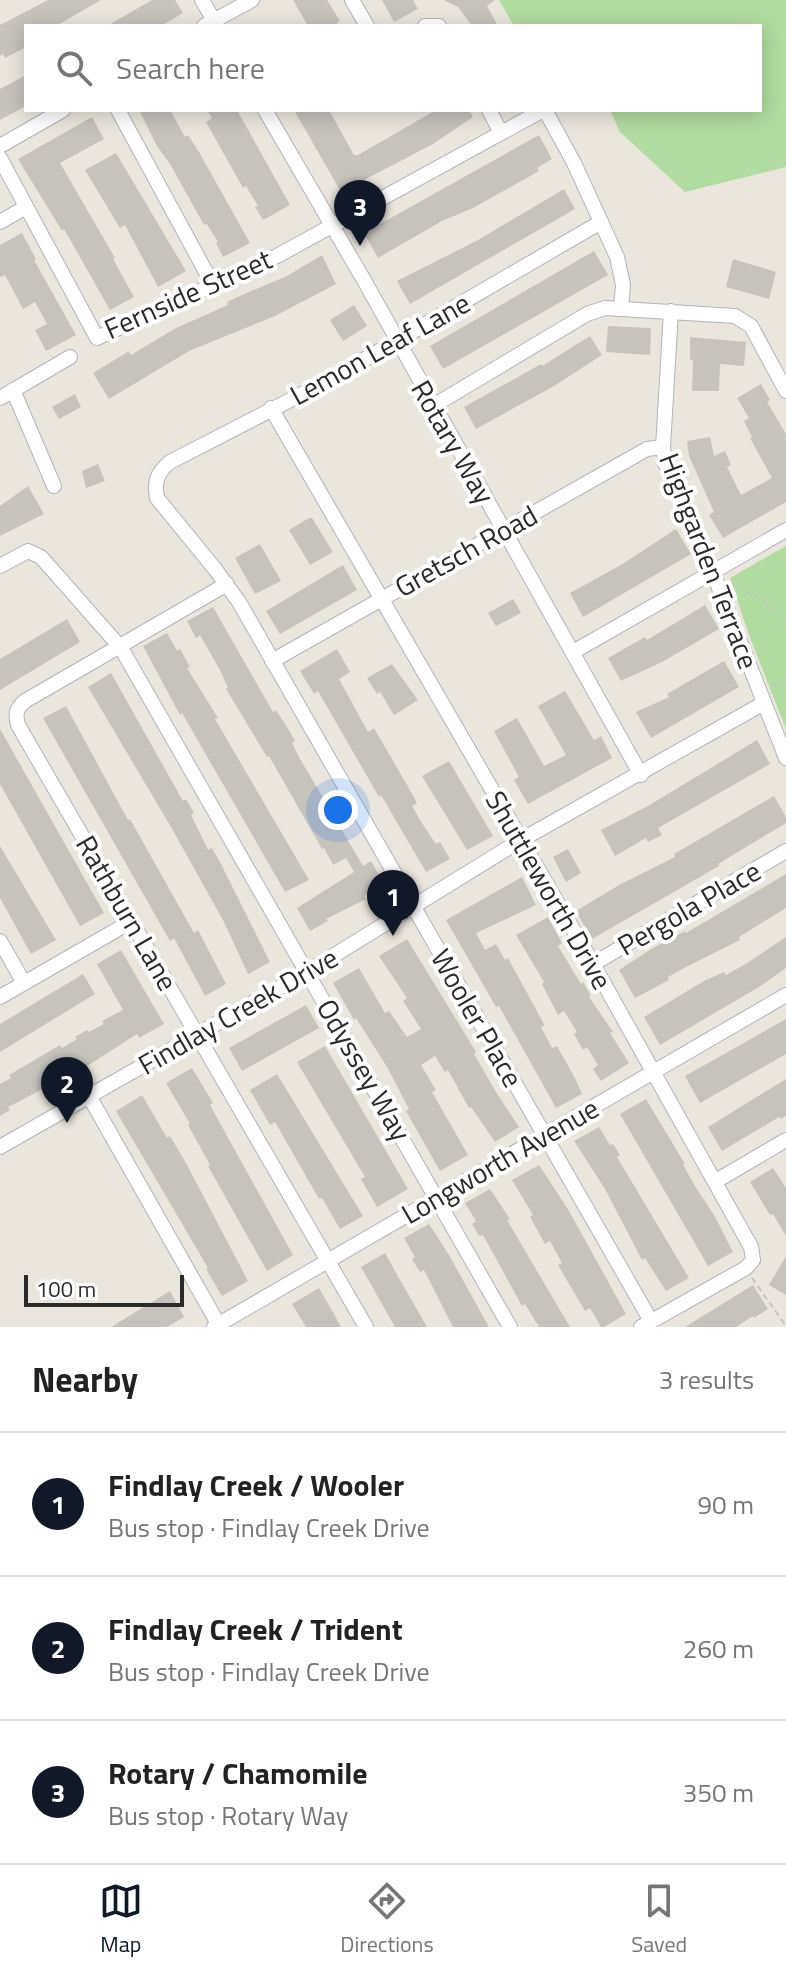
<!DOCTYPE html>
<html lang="en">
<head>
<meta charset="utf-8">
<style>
  body { margin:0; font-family:"Titillium Web",sans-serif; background:#f2f2f2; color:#222 }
  .scale { position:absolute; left:24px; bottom:20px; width:160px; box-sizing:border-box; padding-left:8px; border:4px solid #2a2a2a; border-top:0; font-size:22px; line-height:28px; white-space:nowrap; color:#2a2a2a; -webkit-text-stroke:6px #fff; paint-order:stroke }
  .you { position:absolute; left:338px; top:810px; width:28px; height:28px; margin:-20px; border:6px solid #fff; border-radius:50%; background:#1a73e8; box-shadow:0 0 0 12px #1a73e833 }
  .badge { display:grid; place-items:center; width:52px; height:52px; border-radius:50%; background:#111827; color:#fff; font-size:26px; font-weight:700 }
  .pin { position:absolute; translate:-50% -66px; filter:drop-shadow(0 2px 4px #0008) }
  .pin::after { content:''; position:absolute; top:42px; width:28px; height:24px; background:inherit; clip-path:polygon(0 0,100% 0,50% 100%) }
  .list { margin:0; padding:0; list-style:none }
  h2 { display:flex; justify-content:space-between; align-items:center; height:104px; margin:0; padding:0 32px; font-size:34px }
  h2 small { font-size:26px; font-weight:400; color:#767676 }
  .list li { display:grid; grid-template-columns:52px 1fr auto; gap:24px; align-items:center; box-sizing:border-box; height:144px; padding:0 32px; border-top:2px solid #e0e0e0 }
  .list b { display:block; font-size:30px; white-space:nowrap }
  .list p { margin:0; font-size:26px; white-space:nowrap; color:#767676 }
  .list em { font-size:26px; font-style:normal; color:#767676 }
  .icon { flex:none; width:44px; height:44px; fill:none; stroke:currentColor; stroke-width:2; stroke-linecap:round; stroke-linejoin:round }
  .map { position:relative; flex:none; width:786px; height:1327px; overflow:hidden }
  .search { position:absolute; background:#fff; box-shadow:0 4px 20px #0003; left:24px; right:24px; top:24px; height:88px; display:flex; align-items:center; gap:20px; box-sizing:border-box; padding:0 28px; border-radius:0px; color:#767676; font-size:30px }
  .sheet { height:536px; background:#fff }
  nav { display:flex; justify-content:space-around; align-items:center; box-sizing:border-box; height:112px; border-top:2px solid #e0e0e0; background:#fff; font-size:22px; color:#767676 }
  nav a { display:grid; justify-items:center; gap:4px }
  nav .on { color:#111827 }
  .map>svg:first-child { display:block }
</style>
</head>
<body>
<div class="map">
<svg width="786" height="1327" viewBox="0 0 786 1327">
  <rect width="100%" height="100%" fill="#ebe6dd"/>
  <g fill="#b0dc9f">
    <path d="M499 0H786V167L685 192 620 132 610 110H760V26H514Z"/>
    <path d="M786 546V729L749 635 730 578Z"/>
  </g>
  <g fill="#c6c3bd">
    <path d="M48 0H101L56 26H26V47L5 58 3 54 0 56V25Z"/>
    <path d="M152 0H175L183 13 161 26H107Z"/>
    <path d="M293 0H327L340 21 337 22 339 26H308Z"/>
    <path d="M382 0H413L418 9 394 22Z"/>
    <path d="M443 0H495L487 6 498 26H472L458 7Z"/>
    <path d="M26 75V106L0 120V89Z"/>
    <path d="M139 110H170L185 137 188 135 199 152 250 243 223 257 216 243 218 242 207 224 204 225 170 164 157 146Z"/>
    <path d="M207 110H237L290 205 263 220 255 207 258 206 246 186 243 188 206 122 212 118Z"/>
    <path d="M294 110H329L354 155H358L436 110H469L473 117 433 144 341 192Z"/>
    <path d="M92 117 104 139 60 163 115 258 113 259 134 297 110 310 64 229 62 231 18 159Z"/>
    <path d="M539 135 552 159 537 168 539 171 473 208 442 221 378 258 364 233Z"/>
    <path d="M116 153 186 271 158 287 125 225 120 228 85 170Z"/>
    <path d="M564 189 575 209 410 304 397 281 478 240Z"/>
    <path d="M22 233 36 259 34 260 76 335 46 351 35 330 47 324 35 302 23 309 5 275 0 277V245Z"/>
    <path d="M594 251 608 275 443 369 430 346Z"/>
    <path d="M322 255 336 284 275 316 189 351 109 399 93 373 129 351 131 355 174 329 228 305 227 302 242 295 287 276Z"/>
    <path d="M733 259 776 272 769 299 726 287Z"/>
    <path d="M354 305 367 326 343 341 330 320Z"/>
    <path d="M608 326 651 328 650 355 606 352Z"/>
    <path d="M590 336 602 355 554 386 476 429 464 407 541 364 542 366Z"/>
    <path d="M690 337 746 342 744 366 720 364 719 391H692L693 360H690Z"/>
    <path d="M761 384 770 400 767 402 786 434V502L723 538 709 515 714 512 689 456 687 441 710 437 714 456 725 451 731 465 727 467 741 495 772 478 750 438 752 437 744 421 749 418 737 398Z"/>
    <path d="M75 394 81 407 59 419 52 407Z"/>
    <path d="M98 464 105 481 86 488 82 471Z"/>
    <path d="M28 486 44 514 0 536V506Z"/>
    <path d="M309 518H312L333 552 310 565 289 530Z"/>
    <path d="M676 529 691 554 583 617 570 593 621 565Z"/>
    <path d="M260 544 281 581 255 594 235 558Z"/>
    <path d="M343 565 357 590 280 634 266 611Z"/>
    <path d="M513 599 521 613 496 626 488 613Z"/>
    <path d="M705 605 719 629 662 662 621 681 608 658 645 637 647 640Z"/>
    <path d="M213 607 273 712 276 710 287 727 295 741 292 743 299 757 363 866 371 861 384 884 364 896 366 899 326 919 328 921 310 931 297 908 354 872 346 858 333 865 324 848 322 849 269 756 267 757 226 689 228 688 221 672 200 635 196 638 187 621Z"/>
    <path d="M67 619 80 642 0 690V659Z"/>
    <path d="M167 633 177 651 180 649 190 667 187 668 218 718 215 719 309 880 285 892 182 713 180 715 143 646Z"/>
    <path d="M337 649 350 672 339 679 368 732 374 728 407 785 417 803 412 806 423 825 436 844 440 842 450 859 426 872 381 795 379 797 318 691 314 694 300 671Z"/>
    <path d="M724 661 739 687 651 738 636 712 669 697 667 694Z"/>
    <path d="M392 664 418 700 394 715 380 692 377 694 367 678Z"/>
    <path d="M111 673 183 801 186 799 194 813 191 815 199 831 208 850 212 848 221 864 270 962 248 974 224 922 171 827 88 687Z"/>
    <path d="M565 691 594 740 601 736 612 758 528 804 514 780 519 777 494 731 517 718 544 766 566 755 538 706Z"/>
    <path d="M66 706 128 820 130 819 194 933 198 930 226 984 205 996 174 938 170 941 43 718Z"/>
    <path d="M0 729 104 913 80 926 0 784Z"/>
    <path d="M757 740 770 764 658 828 662 835 648 842 646 838 615 856 601 830 648 806Z"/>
    <path d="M449 761 493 836 467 850 422 776Z"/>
    <path d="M774 796 786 817V823L718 864 719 866 592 939 576 911 619 885 675 857 674 854Z"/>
    <path d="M0 846 56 940 31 954 0 898Z"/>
    <path d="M568 849 581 873 566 882 553 857Z"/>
    <path d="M786 874V908L739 937 740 940 686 967 668 977 669 980 635 998 619 970 653 948 685 931 686 933Z"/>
    <path d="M522 877 536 905 476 933 485 950 496 944 505 960 508 958 545 1026 541 1027 552 1048 557 1046 575 1078 582 1094 556 1108 499 1006 496 1007 446 920Z"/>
    <path d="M548 917 562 943 558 946 581 984 583 982 591 996 589 997 613 1032 610 1033 629 1063 601 1081 593 1069 598 1065 587 1047 583 1050 574 1034 577 1032 564 1011 558 1015 542 984 544 982 516 935Z"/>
    <path d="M786 937V968L759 987 660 1045 644 1017 704 981 724 972 726 975 747 963Z"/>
    <path d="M407 939 476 1052 474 1054 496 1092 519 1127 495 1142 471 1107 469 1108 448 1070 445 1072 435 1056 421 1065 436 1090 432 1092 468 1155 440 1171 406 1111 409 1109 387 1067 356 1018 354 1020 333 983 359 968 385 1013 389 1011 407 1037 421 1029 403 1001 407 998 379 956Z"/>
    <path d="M121 950 164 1024 139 1038 137 1034 84 1068 8 1107 10 1110 0 1116V1084L11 1078 9 1075 60 1045 62 1048 77 1039 75 1037 87 1030 89 1032 104 1024 102 1021 123 1010 97 964Z"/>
    <path d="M83 974 95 994 0 1052V1024Z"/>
    <path d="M306 1005 319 1028 242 1071 229 1048Z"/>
    <path d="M786 1019V1054L700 1103 685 1076Z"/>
    <path d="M325 1046 408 1189 377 1207 361 1179 365 1177 297 1062Z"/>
    <path d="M192 1068 213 1103 210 1105 293 1255 267 1271 208 1166 210 1165 188 1125 190 1124 166 1083Z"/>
    <path d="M277 1074 363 1216 340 1229 322 1198 319 1199 275 1122 270 1125 250 1090Z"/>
    <path d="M786 1079V1116L780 1119 779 1117 722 1151 708 1127Z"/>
    <path d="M142 1095 167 1138 170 1136 186 1163 248 1281 222 1296 206 1269 208 1268 116 1111Z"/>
    <path d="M646 1099 685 1164 683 1165 695 1186 714 1215 733 1252 708 1266 620 1114Z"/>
    <path d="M599 1127 610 1145 613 1144 620 1155 617 1157 689 1278 666 1291 645 1258 642 1260 605 1189 574 1141Z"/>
    <path d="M539 1165 569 1211 626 1314 604 1327H601L590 1308 585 1311 558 1265 562 1263 550 1241 545 1244 530 1217 533 1215 512 1180Z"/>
    <path d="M773 1168 786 1188V1236L773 1214 770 1215 750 1182Z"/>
    <path d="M490 1189 510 1219 507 1220 570 1327H539L525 1304 522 1306 483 1235 479 1236 472 1224 476 1221 465 1203Z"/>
    <path d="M429 1224 449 1255 489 1327H453L424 1270 420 1272 412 1259 415 1257 404 1238Z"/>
    <path d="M385 1253 400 1280 427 1327H395L361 1267Z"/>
    <path d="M786 1256V1295L769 1285Z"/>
    <path d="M753 1285 768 1309 754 1318 753 1316 736 1327H685Z"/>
    <path d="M319 1288 334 1314 341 1327H306L292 1304Z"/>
    <path d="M170 1291 184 1317 167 1327H111Z"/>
  </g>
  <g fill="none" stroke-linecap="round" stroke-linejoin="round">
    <g stroke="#b1b3bc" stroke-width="16">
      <g id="minor">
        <path d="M202 0 217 26"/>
        <path d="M352 0 367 26"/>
        <path d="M204 26 252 0"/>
        <path d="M425 26H439"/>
        <path d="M118 110 213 285"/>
        <path d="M265 110 365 282 641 775"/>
        <path d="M489 110 501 133"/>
        <path d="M545 110 574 163 617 257 623 285 621 308"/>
        <path d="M0 146 63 110"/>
        <path d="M0 158 97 338 277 256 543 110"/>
        <path d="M0 222 26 207"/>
        <path d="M601 222 331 379 170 462C157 473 154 481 157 498L215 569 239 602 651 1321"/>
        <path d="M671 311 663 447 665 463 713 573 786 758"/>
        <path d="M13 390 54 486"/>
        <path d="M0 398 70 357"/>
        <path d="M433 406 587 314 605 308 735 316 751 326 786 391"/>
        <path d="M271 408 593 964 751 1247 753 1260 746 1268 641 1327"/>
        <path d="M0 566 28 551 41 557 121 648 510 1327"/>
        <path d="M227 584 25 701C16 709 15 713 18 725L366 1327"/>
        <path d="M573 652 786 530"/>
        <path d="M272 661 647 449 663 447"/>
        <path d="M0 941 24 983"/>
        <path d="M593 964 786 851"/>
        <path d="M0 997 132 921"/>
        <path d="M89 1096 220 1327"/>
        <path d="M0 1147 307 972 521 840 764 703"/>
        <path d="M716 1181 786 1140"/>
        <path d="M214 1327 786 995"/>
      </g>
    </g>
    <g stroke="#c3c3c3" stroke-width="2" stroke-dasharray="6 4" stroke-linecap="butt">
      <path d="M729 582 762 600 786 623"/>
      <path d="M772 685 786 679"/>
      <path d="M752 1278 786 1326"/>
    </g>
    <use href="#minor" stroke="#fff" stroke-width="14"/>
  </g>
  <g text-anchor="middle" stroke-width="8" stroke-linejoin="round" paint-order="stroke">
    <g font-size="28" fill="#2a2a2a" stroke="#fff">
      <text transform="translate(188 294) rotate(-24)" y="10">Fernside Street</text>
      <text transform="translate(380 349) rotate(-29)" y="10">Lemon Leaf Lane</text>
      <text transform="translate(453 442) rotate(60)" y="10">Rotary Way</text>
      <text transform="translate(466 551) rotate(-29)" y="10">Gretsch Road</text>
      <text transform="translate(709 561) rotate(69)" y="10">Highgarden Terrace</text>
      <text transform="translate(549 890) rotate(60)" y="10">Shuttleworth Drive</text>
      <text transform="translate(689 908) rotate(-30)" y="10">Pergola Place</text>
      <text transform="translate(127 913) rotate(60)" y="10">Rathburn Lane</text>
      <text transform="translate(238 1011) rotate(-30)" y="10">Findlay Creek Drive</text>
      <text transform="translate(477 1018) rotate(60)" y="10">Wooler Place</text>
      <text transform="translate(364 1070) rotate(60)" y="10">Odyssey Way</text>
      <text transform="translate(500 1161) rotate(-30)" y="10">Longworth Avenue</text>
    </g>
  </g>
</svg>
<div class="scale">100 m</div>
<div class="you"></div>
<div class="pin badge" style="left:393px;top:936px">1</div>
<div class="pin badge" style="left:67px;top:1123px">2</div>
<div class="pin badge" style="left:360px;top:246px">3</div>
<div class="search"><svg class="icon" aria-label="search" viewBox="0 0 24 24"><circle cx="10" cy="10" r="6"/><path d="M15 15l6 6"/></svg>Search here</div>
</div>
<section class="sheet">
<h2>Nearby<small>3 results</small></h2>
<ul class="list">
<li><span class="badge">1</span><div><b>Findlay Creek / Wooler</b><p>Bus stop · Findlay Creek Drive</p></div><em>90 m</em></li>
<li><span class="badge">2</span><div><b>Findlay Creek / Trident</b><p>Bus stop · Findlay Creek Drive</p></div><em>260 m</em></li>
<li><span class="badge">3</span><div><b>Rotary / Chamomile</b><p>Bus stop · Rotary Way</p></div><em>350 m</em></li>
</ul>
</section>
<nav>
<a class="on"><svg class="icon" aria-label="map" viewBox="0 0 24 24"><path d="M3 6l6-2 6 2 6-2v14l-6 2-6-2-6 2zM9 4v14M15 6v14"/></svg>Map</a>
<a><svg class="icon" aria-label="directions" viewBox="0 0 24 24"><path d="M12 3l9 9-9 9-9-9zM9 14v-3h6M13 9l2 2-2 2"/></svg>Directions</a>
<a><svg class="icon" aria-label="saved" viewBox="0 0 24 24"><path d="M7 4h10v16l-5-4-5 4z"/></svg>Saved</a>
</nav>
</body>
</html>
